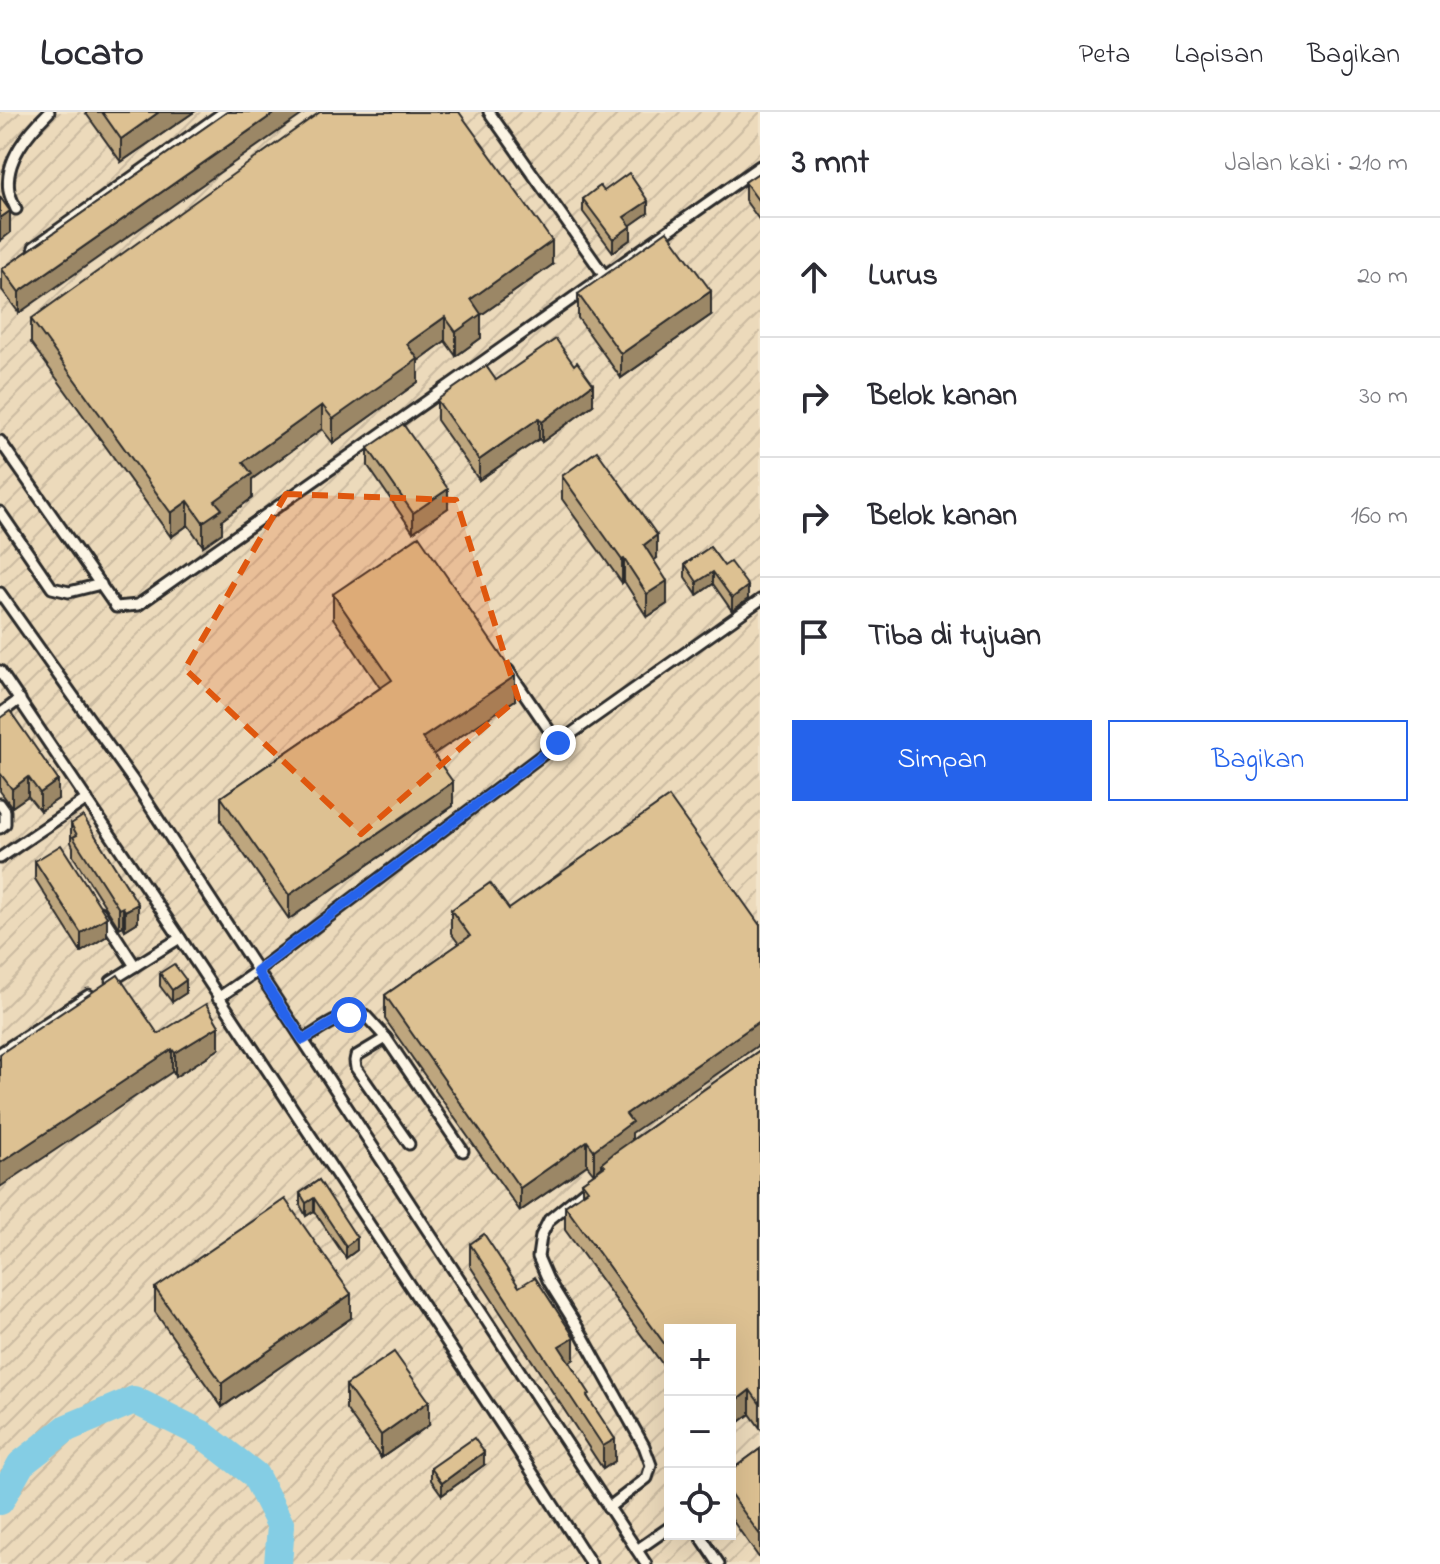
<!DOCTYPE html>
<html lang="id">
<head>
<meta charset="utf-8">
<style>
  body { margin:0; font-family:"Indie Flower",sans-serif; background:#f7f7f7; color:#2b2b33 }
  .controls { position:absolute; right:24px; bottom:24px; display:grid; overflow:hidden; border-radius:0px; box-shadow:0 8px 32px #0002 }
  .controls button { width:72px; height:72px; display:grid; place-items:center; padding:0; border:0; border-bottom:2px solid #e1e1e2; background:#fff; color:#2b2b33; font:40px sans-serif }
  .stop { position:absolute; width:24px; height:24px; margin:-18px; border:6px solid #2563eb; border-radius:50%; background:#fff }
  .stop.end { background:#2563eb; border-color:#fff; box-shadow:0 2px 8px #0008 }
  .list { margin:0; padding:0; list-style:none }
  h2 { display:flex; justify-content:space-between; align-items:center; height:104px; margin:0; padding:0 32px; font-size:34px }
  h2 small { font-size:26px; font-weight:400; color:#7c7c81 }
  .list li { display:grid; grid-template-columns:52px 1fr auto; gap:24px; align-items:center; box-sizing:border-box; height:120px; padding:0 32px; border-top:2px solid #e1e1e2 }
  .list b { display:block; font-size:30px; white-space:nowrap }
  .list em { font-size:26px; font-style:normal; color:#7c7c81 }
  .actions { display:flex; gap:16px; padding:24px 32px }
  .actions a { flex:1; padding:18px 0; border:2px solid #2563eb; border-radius:0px; text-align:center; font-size:28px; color:#2563eb }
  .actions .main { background:#2563eb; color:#fff }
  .icon { flex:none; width:44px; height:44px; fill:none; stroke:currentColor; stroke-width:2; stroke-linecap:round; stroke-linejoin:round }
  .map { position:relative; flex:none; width:760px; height:1452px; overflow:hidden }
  header { display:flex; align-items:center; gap:48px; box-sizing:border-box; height:112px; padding:0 40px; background:#fff; border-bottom:2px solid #e1e1e2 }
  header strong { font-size:38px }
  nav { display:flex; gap:44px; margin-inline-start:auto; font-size:28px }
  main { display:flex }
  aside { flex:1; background:#fff }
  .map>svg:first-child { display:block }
</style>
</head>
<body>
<header>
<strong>Locato</strong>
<nav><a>Peta</a><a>Lapisan</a><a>Bagikan</a></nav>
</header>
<main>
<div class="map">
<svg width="760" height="1452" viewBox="0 0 760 1452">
  <defs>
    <pattern id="industrial-furrows" width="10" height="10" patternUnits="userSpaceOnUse" patternTransform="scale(2)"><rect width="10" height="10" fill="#ecdabb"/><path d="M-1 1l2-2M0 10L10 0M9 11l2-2" fill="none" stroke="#cbbba1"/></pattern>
  </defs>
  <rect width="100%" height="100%" fill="#f3e5cc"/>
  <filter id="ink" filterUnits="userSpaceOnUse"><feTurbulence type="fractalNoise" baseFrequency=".0125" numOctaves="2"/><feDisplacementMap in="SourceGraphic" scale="16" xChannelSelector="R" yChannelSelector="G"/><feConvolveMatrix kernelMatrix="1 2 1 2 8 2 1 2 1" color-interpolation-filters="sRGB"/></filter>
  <g filter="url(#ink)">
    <path fill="url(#industrial-furrows)" fill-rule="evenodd" d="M0 0H760V1452H0ZM670 1218H730V1422H670Z"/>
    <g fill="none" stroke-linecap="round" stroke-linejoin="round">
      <path stroke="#84cde4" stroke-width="28" d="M0 1389 21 1352 67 1316 134 1288 202 1322 255 1363 281 1414 278 1452"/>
      <g stroke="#2b2b2b" stroke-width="15">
        <g id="lane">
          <path d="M489 0 604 163"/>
          <path d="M16 97C14 92 10 85 9 79 4 48 29 20 49 0"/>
          <path d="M34 135 224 0"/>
          <path d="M0 329 116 495 138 493 760 54"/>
          <path d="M0 400 52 476 69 480 101 472"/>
          <path d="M0 481 132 667 646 1452"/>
          <path d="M508 558 558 631"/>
          <path d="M0 559 180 826 503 1315 591 1452"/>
          <path d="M0 602 20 587"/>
          <path d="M0 692 5 699V712L0 716"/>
          <path d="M0 746 87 687"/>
          <path d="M100 800 135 854"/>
          <path d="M111 869 180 826"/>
          <path d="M218 886 257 859 558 631 760 488"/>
          <path d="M386 926 356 944 355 949 356 956 409 1032"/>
          <path d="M303 928C322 917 341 900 365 903L386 926 463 1039"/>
          <path d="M0 941 89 883"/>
          <path d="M589 1075 549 1108 541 1124 538 1145 548 1168 581 1221 644 1334 651 1353 647 1366 608 1396"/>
          <path d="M699 1422 719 1452"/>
          <path d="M637 1438 670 1415"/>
        </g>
      </g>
      <use href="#lane" stroke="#fcf5e5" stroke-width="9"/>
    </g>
    <g fill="#bea67e" stroke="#2b2b2b" stroke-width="2">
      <path d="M85 0H194L121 50Z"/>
      <path d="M227 0 19 201 2 178V157Z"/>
      <path d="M760 60V109L745 88V70Z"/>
      <path d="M604 79 648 101 630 113 631 127 613 140 583 100V87Z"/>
      <path d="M552 153 481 203V226L456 244 445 229 418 249V270L333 331 322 317 252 367V386L222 408V421L203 434 188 413 171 425 31 231V207Z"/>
      <path d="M578 182 711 203 621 266 578 206Z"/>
      <path d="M496 268 593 293 542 330 539 327 479 368 437 308V288Z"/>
      <path d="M368 336 448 396 413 420 368 354Z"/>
      <path d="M562 364 657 446 654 448 667 492 647 505 624 469 622 471 562 387Z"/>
      <path d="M710 435 748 487 732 499 713 472 697 483 685 465V452Z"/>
      <path d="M333 482 515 588 433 642 453 694 289 807 221 709V685L380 576 333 506Z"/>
      <path d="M0 606 58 687 40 699 28 684 12 695 0 679Z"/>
      <path d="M71 712 138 810 125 818 123 814 119 816 73 744V735L71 730Z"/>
      <path d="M35 749 107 824 81 840 35 767Z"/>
      <path d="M451 798 632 1021V1028L760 938V1316L750 1302 737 1312 730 1302V1218H670L666 1257 565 1118V1094L582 1082V1070L594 1062 587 1053 520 1099 385 907V883L459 832 451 821Z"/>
      <path d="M160 861 186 881 172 890 160 874Z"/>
      <path d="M158 922 219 937 175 965Z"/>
      <path d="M319 1068 357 1138 346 1146 314 1099 306 1104 300 1093V1081Z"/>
      <path d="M470 1132 574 1247 570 1250 590 1289 615 1349 603 1357 470 1154Z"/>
      <path d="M155 1176 351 1206 222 1295 155 1200Z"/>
      <path d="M346 1273 429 1313 381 1346 346 1297Z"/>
      <path d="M760 1337V1447L730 1405V1359Z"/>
      <path d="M484 1353 442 1383 431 1368V1356Z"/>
    </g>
    <g fill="#9b8766" stroke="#2b2b2b" stroke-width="2">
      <path d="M159 0H194L121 50V27Z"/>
      <path d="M276 0H306L19 201V180Z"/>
      <path d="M648 89V101L624 118V105Z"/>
      <path d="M10 99V121L0 129V106Z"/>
      <path d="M631 114V127L613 140V127Z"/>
      <path d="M552 129V153L481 203V226L456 244V220L471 187Z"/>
      <path d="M711 179V203L621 266V242Z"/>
      <path d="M445 205V229L418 249V270L333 331V307L407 232Z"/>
      <path d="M593 272V293L542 330V310Z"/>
      <path d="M322 293V317L252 367V386L222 408V421L203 434V410L215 389 243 350Z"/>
      <path d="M539 306V327L479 368V348Z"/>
      <path d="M448 377V396L413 420V401Z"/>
      <path d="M188 389V413L171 425V401Z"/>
      <path d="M657 423V446L644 456V433Z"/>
      <path d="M624 447V469L622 471V448Z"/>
      <path d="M713 460V472L697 483V470Z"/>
      <path d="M667 469V492L647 505V482Z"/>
      <path d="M748 474V487L732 499V486Z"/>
      <path d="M515 564V588L422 650V626Z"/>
      <path d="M28 665V684L12 695V677Z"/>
      <path d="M58 668V687L40 699V681Z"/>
      <path d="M453 670V694L289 807V783Z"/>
      <path d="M138 792V810L125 818V799Z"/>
      <path d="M123 795V814L119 816V797Z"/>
      <path d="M107 805V824L81 840V821Z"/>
      <path d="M186 868V881L172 890V878Z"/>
      <path d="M760 909V932L632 1021V1033L602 1051V1055L594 1062V1038L626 1002Z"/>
      <path d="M219 914V937L175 965V941Z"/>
      <path d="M172 937V960L0 1075V1051Z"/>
      <path d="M587 1029V1053L520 1099V1076Z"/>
      <path d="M314 1086V1099L306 1104V1091Z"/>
      <path d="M357 1126V1138L346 1146V1134Z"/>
      <path d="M351 1182V1206L222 1295V1271Z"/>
      <path d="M574 1225V1247L559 1257V1234Z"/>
      <path d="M670 1231V1254L666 1257V1234Z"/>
      <path d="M750 1278V1302L737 1312V1288Z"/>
      <path d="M429 1289V1313L381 1346V1323Z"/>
      <path d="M615 1327V1349L603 1357V1334Z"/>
      <path d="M484 1340V1353L442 1383V1371Z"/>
    </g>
    <g fill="#ddc192" stroke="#2b2b2b" stroke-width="2">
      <path d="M102 0H159L121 27Z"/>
      <path d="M227 0H276L19 180 2 157Z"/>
      <path d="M320 0H459L552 129 471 187 481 202 456 220 445 205 407 232 418 247 333 307 322 293 243 350 252 362 215 389 222 397 203 410 188 389 171 401 31 207Z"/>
      <path d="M760 60V91L745 70Z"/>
      <path d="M629 61 648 89 624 105 631 114 613 127 583 87 600 74 604 79Z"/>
      <path d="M0 85 10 99 0 106Z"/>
      <path d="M667 119 711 179 621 242 578 182Z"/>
      <path d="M556 227 574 253 577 250 593 272 542 310 539 306 479 348 437 288 486 254 496 268Z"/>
      <path d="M403 312 448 377 413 401 368 336Z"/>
      <path d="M597 339 657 423 644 433 667 469 647 482 624 447 622 448 562 364Z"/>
      <path d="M419 424 515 564 422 626 453 670 289 783 221 685 392 568 333 482Z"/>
      <path d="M710 435 724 454 730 450 748 474 732 486 713 460 697 470 685 452Z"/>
      <path d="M10 599 58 668 40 681 28 665 12 677 0 661V606Z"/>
      <path d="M669 685 759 812 760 811V909L626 1002 632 1010 594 1038 587 1029 520 1076 385 883 470 824 451 798 490 771 509 797Z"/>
      <path d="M83 704 138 792 125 799 123 795 119 797 73 725 77 723 71 712Z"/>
      <path d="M61 733 107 805 81 821 35 749Z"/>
      <path d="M174 852 186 868 172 878 160 861Z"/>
      <path d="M118 863 158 922 206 892 219 914 175 941 172 937 0 1051V942Z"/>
      <path d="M760 938V1292L750 1278 737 1288 730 1279V1218H670V1231L666 1234 565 1094 588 1078 582 1070 605 1054 602 1051 614 1041Z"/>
      <path d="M319 1068 357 1126 346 1134 314 1086 306 1091 300 1081Z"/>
      <path d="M285 1087 351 1182 222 1271 155 1176Z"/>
      <path d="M484 1122 519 1175 535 1165 574 1225 559 1234 590 1282 587 1284 615 1327 603 1334 470 1132Z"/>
      <path d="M394 1240 429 1289 381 1323 346 1273Z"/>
      <path d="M474 1326 484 1340 442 1371 431 1356Z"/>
      <path d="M760 1337V1423L730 1381V1359Z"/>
    </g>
  </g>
  <g fill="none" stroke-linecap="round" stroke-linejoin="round" filter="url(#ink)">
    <path stroke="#2563eb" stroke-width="10" d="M349 903 338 907 303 928 257 859 558 631"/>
  </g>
  <path fill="#df570e" fill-opacity="0.2" stroke="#df570e" stroke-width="6" stroke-dasharray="16 10" stroke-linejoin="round" d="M286 382 456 388 518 586 361 722 185 557Z"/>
</svg>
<div class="controls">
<button>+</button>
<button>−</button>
<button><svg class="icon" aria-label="locate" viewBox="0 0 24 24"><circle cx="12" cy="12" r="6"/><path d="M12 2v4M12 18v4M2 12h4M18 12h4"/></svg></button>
</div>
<div class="stop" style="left:349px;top:903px"></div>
<div class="stop end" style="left:558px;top:631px"></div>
</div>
<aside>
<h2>3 mnt<small>Jalan kaki · 210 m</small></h2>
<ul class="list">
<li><svg class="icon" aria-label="ahead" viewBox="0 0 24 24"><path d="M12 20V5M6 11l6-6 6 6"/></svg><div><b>Lurus</b></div><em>20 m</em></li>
<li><svg class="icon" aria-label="right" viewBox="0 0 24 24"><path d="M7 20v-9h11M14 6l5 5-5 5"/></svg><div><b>Belok kanan</b></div><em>30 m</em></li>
<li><svg class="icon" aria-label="right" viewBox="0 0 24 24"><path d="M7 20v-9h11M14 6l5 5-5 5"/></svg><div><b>Belok kanan</b></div><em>160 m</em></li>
<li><svg class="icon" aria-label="arrive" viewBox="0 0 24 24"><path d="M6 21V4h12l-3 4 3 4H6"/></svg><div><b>Tiba di tujuan</b></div></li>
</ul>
<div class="actions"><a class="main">Simpan</a><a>Bagikan</a></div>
</aside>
</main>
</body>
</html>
